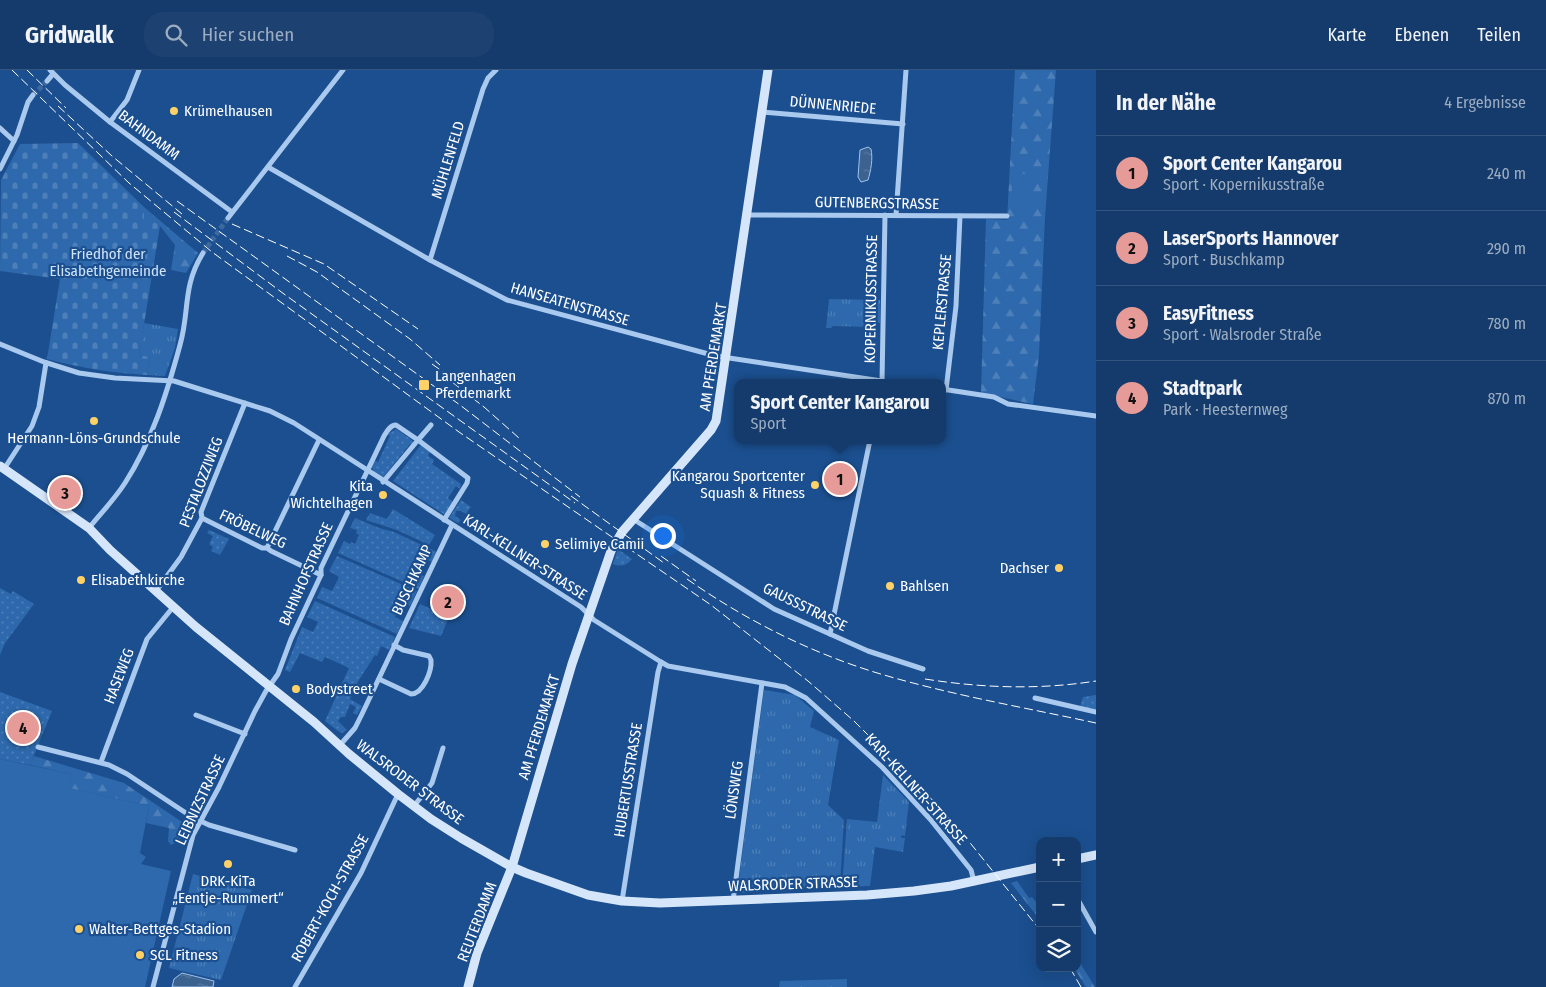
<!DOCTYPE html>
<html lang="de">
<head>
<meta charset="utf-8">
<style>
  body { margin:0; font-family:"Fira Sans Condensed",sans-serif; background:#1d4271; color:#f1f3f6 }
  .controls { position:absolute; right:15px; bottom:15px; display:grid; overflow:hidden; border-radius:10px; box-shadow:0 5px 20px #0002 }
  .controls button { width:45px; height:45px; display:grid; place-items:center; padding:0; border:0; border-bottom:1px solid #33557e; background:#143b6b; color:#f1f3f6; font:25px sans-serif }
  .you { position:absolute; left:662px; top:465px; width:18px; height:18px; margin:-12px; border:4px solid #fff; border-radius:50%; background:#1a73e8; box-shadow:0 0 0 8px #1a73e833 }
  .badge { display:grid; place-items:center; width:32px; height:32px; border-radius:50%; background:#e69b98; color:#111; font-size:16px; font-weight:700 }
  .pin { position:absolute; translate:-50% -50%; border:2px solid #fff; box-shadow:0 1px 5px #0006 }
  .popup { position:absolute; left:734px; top:309px; width:212px; height:65px; box-sizing:border-box; display:grid; place-content:center; border-radius:10px; background:#143b6b; filter:drop-shadow(0 1px 4px #0005); font-size:16px; white-space:nowrap; color:#9dadc1 }
  .popup b { font-size:19px; color:#f1f3f6 }
  .popup::after { content:''; position:absolute; left:50%; top:100%; margin-left:-10px; border:10px solid transparent; border-top-color:#143b6b }
  .list { margin:0; padding:0; list-style:none }
  h2 { display:flex; justify-content:space-between; align-items:center; height:65px; margin:0; padding:0 20px; font-size:21px }
  h2 small { font-size:16px; font-weight:400; color:#9dadc1 }
  .list li { display:grid; grid-template-columns:32px 1fr auto; gap:15px; align-items:center; box-sizing:border-box; height:75px; padding:0 20px; border-top:1px solid #33557e }
  .list b { display:block; font-size:19px; white-space:nowrap }
  .list p { margin:0; font-size:16px; white-space:nowrap; color:#9dadc1 }
  .list em { font-size:16px; font-style:normal; color:#9dadc1 }
  .icon { flex:none; width:28px; height:28px; fill:none; stroke:currentColor; stroke-width:2; stroke-linecap:round; stroke-linejoin:round }
  .map { position:relative; flex:none; width:1096px; height:917px; overflow:hidden }
  header { display:flex; align-items:center; gap:30px; box-sizing:border-box; height:70px; padding:0 25px; background:#143b6b; border-bottom:1px solid #33557e }
  header strong { font-size:24px }
  nav { display:flex; gap:28px; margin-inline-start:auto; font-size:18px }
  .search { width:350px; height:45px; background:#1d4271; display:flex; align-items:center; gap:12px; box-sizing:border-box; padding:0 18px; border-radius:20px; color:#9dadc1; font-size:19px }
  main { display:flex }
  aside { flex:1; background:#143b6b }
  .map>svg:first-child { display:block }
</style>
</head>
<body>
<header>
<strong>Gridwalk</strong>
<div class="search"><svg class="icon" aria-label="search" viewBox="0 0 24 24"><circle cx="10" cy="10" r="6"/><path d="M15 15l6 6"/></svg>Hier suchen</div>
<nav><a>Karte</a><a>Ebenen</a><a>Teilen</a></nav>
</header>
<main>
<div class="map">
<svg width="1096" height="917" viewBox="0 0 1096 917">
  <defs>
    <pattern id="grass-tufts" width="24" height="20" patternUnits="userSpaceOnUse" patternTransform="scale(1.25)"><rect width="24" height="20" fill="#2e69ad"/><path d="M3 7l-1-3M5 7V3M7 7l1-3M15 17l-1-3M17 17v-4M19 17l1-3" fill="none" stroke="#4d80b9"/></pattern>
    <pattern id="forest-firs" width="22" height="20" patternUnits="userSpaceOnUse" patternTransform="scale(1.25)"><rect width="22" height="20" fill="#2e69ad"/><path d="M5 1l3.5 6h-7zM16 11l3.5 6h-7z" fill="#4d80b9"/></pattern>
    <pattern id="cemetery-stones" width="16" height="16" patternUnits="userSpaceOnUse" patternTransform="scale(1.25)"><rect width="16" height="16" fill="#2e69ad"/><path d="M2 7V4a2 2 0 0 1 4 0v3zM10 15v-3a2 2 0 0 1 4 0v3z" fill="#4d80b9"/></pattern>
    <pattern id="park-dots" width="8" height="8" patternUnits="userSpaceOnUse" patternTransform="scale(1.25)"><rect width="8" height="8" fill="#2e69ad"/><path d="M2 2h.1M6 6h.1" fill="none" stroke="#4d80b9" stroke-width="1.8" stroke-linecap="round"/></pattern>
    <pattern id="water-ripples" width="26" height="14" patternUnits="userSpaceOnUse" patternTransform="scale(1.25)"><rect width="26" height="14" fill="#3c6290"/><path d="M2 4q2-2 4 0t4 0M15 11q2-2 4 0t4 0" fill="none" stroke="#597aa1"/></pattern>
  </defs>
  <rect width="100%" height="100%" fill="#1b4f8f"/>
  <g fill="url(#grass-tufts)">
    <path d="M829 229 880 230V253H873L871 257 833 256 831 258H826Z"/>
    <path d="M144 253 178 259 175 278 165 306 147 305 150 287 139 285Z"/>
    <path d="M764 620 795 625 814 641 810 657 839 670 828 735 844 750 840 815 737 823Z"/>
    <path d="M883 705 909 732 905 766 902 765 901 768H905L903 782 875 777 870 816 842 817 847 749 877 752Z"/>
    <path d="M193 804 252 820 221 910 169 898Z"/>
    <path d="M847 909V917H779L780 911Z"/>
  </g>
  <g fill="url(#forest-firs)">
    <path d="M1015 0H1056L1045 147 1039 285 1033 334 981 323 986 149 1007 150Z"/>
    <path d="M144 137 198 183 186 203 171 200 175 175 160 156 144 149Z"/>
    <path d="M34 686 124 713 188 756 185 767 171 775 168 771 169 758 146 753 149 736 68 718 71 704 30 695Z"/>
    <path d="M1017 811 1029 828 1032 827 1040 837V850L1011 813Z"/>
    <path d="M1077 888 1095 917H1086L1074 898H1077Z"/>
  </g>
  <path fill="url(#cemetery-stones)" d="M78 73 144 137V149H150L160 156 139 285 150 287 147 305C113 303 81 298 47 289L60 209 0 201 1 110 20 74Z"/>
  <g fill="url(#park-dots)">
    <path d="M396 359 412 370 413 374 409 375 383 408 374 402 372 397 375 391 378 392 390 366 388 364Z"/>
    <path d="M421 375 430 382 428 386 434 390 432 394 461 414 460 419 456 416 448 428 453 432 445 445 393 411Z"/>
    <path d="M461 430 471 437 466 444 461 441H456L455 446 461 450 458 453 449 448Z"/>
    <path d="M393 439 435 465 429 475 397 460 366 450 370 443 387 449Z"/>
    <path d="M355 448 379 458 394 462 437 482 432 492 423 488 418 499 421 501 420 505 424 506 419 519 338 483 344 471 350 474 351 472 355 474 359 465 356 463 357 460 350 458Z"/>
    <path d="M209 460 229 469 220 485 211 481 213 477 209 474 213 466 207 463Z"/>
    <path d="M618 479 632 489C626 496 621 497 613 494Z"/>
    <path d="M337 486 417 521 410 536 402 532 395 547 403 551 397 564 317 528 322 517 332 521 339 507 329 501Z"/>
    <path d="M0 518 11 524 13 521 34 534 5 573 0 585Z"/>
    <path d="M315 531 395 567 389 580 381 576 377 586 375 585 357 613 358 615 350 629 362 636 357 645 353 643 356 637 350 634 345 647H341L338 651 347 660 342 663 338 661 325 651 349 598 325 587 322 592 300 583 290 602 285 600 302 557 313 562 318 552 307 547Z"/>
    <path d="M420 534 449 547 441 566 409 558Z"/>
    <path d="M0 622 52 641 30 695 0 689Z"/>
    <path d="M1096 625V640L1080 637 1083 627Z"/>
  </g>
  <g fill="#2e69ad">
    <path d="M1013 103 1033 105 1030 136 1011 134Z"/>
    <path d="M0 689 71 704 69 718 149 736 140 783 146 787 141 794 171 801 145 917H0Z"/>
  </g>
  <g fill="url(#water-ripples)" stroke="#9cc4f0">
    <path d="M868 77 871 79C873 89 871 100 868 110L861 112 858 107 860 80Z"/>
    <path d="M182 903 214 911 213 917H172L174 909Z"/>
  </g>
  <g fill="none" stroke-linecap="round" stroke-linejoin="round">
    <g stroke="#3d69a0" stroke-width="5" stroke-dasharray="5 2.5" stroke-linecap="butt">
      <path d="M33 25 47 11"/>
      <path d="M203 183 228 148"/>
    </g>
    <g stroke="#a9c9ee" stroke-width="5">
      <path d="M50 0 65 15 110 52 232 142"/>
      <path d="M47 11 53 4"/>
      <path d="M762 42 903 54"/>
      <path d="M110 52 127 30 139 0"/>
      <path d="M0 58 14 71"/>
      <path d="M268 97 430 190 507 230 716 286 895 313"/>
      <path d="M0 99 17 65 28 32 33 25"/>
      <path d="M747 145 1007 146"/>
      <path d="M896 145 906 0"/>
      <path d="M228 148 343 0"/>
      <path d="M430 190 483 19 488 8 496 0"/>
      <path d="M0 274 44 292 79 303 115 308 174 311 270 341 294 353 581 537 594 550 661 592 668 596 785 617 806 628 882 697 930 749 971 800 974 811"/>
      <path d="M882 312 885 145"/>
      <path d="M942 319 994 327 1008 334 1096 346"/>
      <path d="M946 320 956 236 960 146"/>
      <path d="M431 355 418 370 468 408 467 413 444 450"/>
      <path d="M4 399 32 356 39 337 46 293"/>
      <path d="M202 448 262 478H267L271 481 321 505"/>
      <path d="M633 449 774 539 868 581 923 599"/>
      <path d="M89 458C101 443 114 430 125 413 152 371 167 323 180 275 190 240 182 217 203 183"/>
      <path d="M267 478 319 370"/>
      <path d="M156 521 181 487 202 448 201 442 245 333"/>
      <path d="M830 564 870 370"/>
      <path d="M379 609 411 624C423 624 432 601 431 590L429 586 403 580 394 575"/>
      <path d="M1035 628 1096 642"/>
      <path d="M196 645 245 664"/>
      <path d="M340 675 355 658 362 644 452 455"/>
      <path d="M38 677 109 695 127 704 192 747 209 755 295 780"/>
      <path d="M101 692 147 569 174 536"/>
      <path d="M414 736 432 713 443 678"/>
      <path d="M1077 828 1096 862"/>
      <path d="M622 831 658 602 661 592"/>
      <path d="M733 831 762 613"/>
      <path d="M153 917 193 765 219 717 255 641 266 621 278 604 291 569 321 505V498L384 366C387 361 390 355 396 355L418 370 383 412"/>
      <path d="M295 917 361 803 398 724"/>
    </g>
    <g stroke="#d6e6fa" stroke-width="9">
      <path d="M0 396 89 458 110 480 196 557 314 652 349 684 398 724 431 749 461 768 512 797 526 803 588 825 622 831 660 833 867 825 914 821 951 816 1040 797"/>
      <path d="M1077 789 1096 785"/>
      <path d="M468 917 477 883 512 797 572 594 611 481 622 462 711 360 716 351 768 0"/>
    </g>
    <g stroke="#fff" stroke-width="1" stroke-dasharray="9 4" stroke-linecap="butt">
      <path d="M12 0 129 113 212 182 459 362 711 535 808 611 854 651 926 723 963 764 1040 860"/>
      <path d="M27 0 66 38"/>
      <path d="M58 36 112 86 182 144"/>
      <path d="M177 131 460 335 580 427"/>
      <path d="M174 142 284 224 575 433"/>
      <path d="M232 154 324 194 418 259"/>
      <path d="M287 186 317 202 410 269 440 295"/>
      <path d="M432 294 460 314"/>
      <path d="M452 312 484 337 519 368"/>
      <path d="M571 426 664 493"/>
      <path d="M661 486 696 511"/>
      <path d="M687 509C744 549 807 581 874 602 946 624 1022 637 1096 653"/>
      <path d="M925 609C982 618 1039 620 1096 611"/>
      <path d="M1070 898 1081 917"/>
    </g>
  </g>
  <g fill="#ffd166" stroke="#1b4f8f" stroke-width="2">
    <circle cx="174" cy="41" r="5"/>
    <rect x="418" y="309" width="12" height="12" rx="2.5"/>
    <circle cx="94" cy="351" r="5"/>
    <circle cx="815" cy="415" r="5"/>
    <circle cx="383" cy="425" r="5"/>
    <circle cx="545" cy="474" r="5"/>
    <circle cx="1059" cy="498" r="5"/>
    <circle cx="81" cy="510" r="5"/>
    <circle cx="890" cy="516" r="5"/>
    <circle cx="296" cy="619" r="5"/>
    <circle cx="228" cy="794" r="5"/>
    <circle cx="79" cy="859" r="5"/>
    <circle cx="140" cy="885" r="5"/>
  </g>
  <g text-anchor="middle" stroke-width="4.5" stroke-linejoin="round" paint-order="stroke">
    <g font-size="15" fill="#fff" stroke="#1b4f8f">
      <text transform="translate(833 35) rotate(5)" y="5">DÜNNENRIEDE</text>
      <text transform="translate(149 65) rotate(37)" y="5">BAHNDAMM</text>
      <text transform="translate(448 90) rotate(-73)" y="5">MÜHLENFELD</text>
      <text transform="translate(877 133) rotate(1)" y="5">GUTENBERGSTRASSE</text>
      <text transform="translate(871 229) rotate(-89)" y="5">KOPERNIKUSSTRASSE</text>
      <text transform="translate(942 232) rotate(-85)" y="5">KEPLERSTRASSE</text>
      <text transform="translate(570 234) rotate(16)" y="5">HANSEATENSTRASSE</text>
      <text transform="translate(713 287) rotate(-81)" y="5">AM PFERDEMARKT</text>
      <text transform="translate(201 412) rotate(-69)" y="5">PESTALOZZIWEG</text>
      <text transform="translate(253 459) rotate(25)" y="5">FRÖBELWEG</text>
      <text transform="translate(525 487) rotate(33)" y="5">KARL-KELLNER-STRASSE</text>
      <text transform="translate(306 504) rotate(-66)" y="5">BAHNHOFSTRASSE</text>
      <text transform="translate(412 510) rotate(-65)" y="5">BUSCHKAMP</text>
      <text transform="translate(805 537) rotate(26)" y="5">GAUSSSTRASSE</text>
      <text transform="translate(119 606) rotate(-69)" y="5">HASEWEG</text>
      <text transform="translate(539 657) rotate(-73)" y="5">AM PFERDEMARKT</text>
      <text transform="translate(628 710) rotate(-81)" y="5">HUBERTUSSTRASSE</text>
      <text transform="translate(410 712) rotate(37)" y="5">WALSRODER STRASSE</text>
      <text transform="translate(916 719) rotate(48)" y="5">KARL-KELLNER-STRASSE</text>
      <text transform="translate(734 720) rotate(-82)" y="5">LÖNSWEG</text>
      <text transform="translate(200 730) rotate(-65)" y="5">LEIBNIZSTRASSE</text>
      <text transform="translate(793 814) rotate(-2)" y="5">WALSRODER STRASSE</text>
      <text transform="translate(330 828) rotate(-61)" y="5">ROBERT-KOCH-STRASSE</text>
      <text transform="translate(477 852) rotate(-69)" y="5">REUTERDAMM</text>
    </g>
    <g font-size="15" fill="#fff" stroke="#1b4f8f" text-anchor="start">
      <text x="184" y="46">Krümelhausen</text>
      <text x="435" y="311">Langenhagen<tspan x="435" dy="17">Pferdemarkt</tspan></text>
      <text x="94" y="373" text-anchor="middle">Hermann-Löns-Grundschule</text>
      <text x="805" y="411" text-anchor="end">Kangarou Sportcenter<tspan x="805" dy="17">Squash &amp; Fitness</tspan></text>
      <text x="373" y="421" text-anchor="end">Kita<tspan x="373" dy="17">Wichtelhagen</tspan></text>
      <text x="555" y="479">Selimiye Camii</text>
      <text x="1049" y="503" text-anchor="end">Dachser</text>
      <text x="91" y="515">Elisabethkirche</text>
      <text x="900" y="521">Bahlsen</text>
      <text x="306" y="624">Bodystreet</text>
      <text x="228" y="816" text-anchor="middle">DRK-KiTa<tspan x="228" dy="17">„Eentje-Rummert“</tspan></text>
      <text x="89" y="864">Walter-Bettges-Stadion</text>
      <text x="150" y="890">SCL Fitness</text>
    </g>
    <g font-size="15" fill="#cfe3fa" stroke="#1b4f8f">
      <text x="108" y="189">Friedhof der<tspan x="108" dy="17">Elisabethgemeinde</tspan></text>
    </g>
  </g>
</svg>
<div class="controls">
<button>+</button>
<button>−</button>
<button><svg class="icon" aria-label="layers" viewBox="0 0 24 24"><path d="M12 4l9 5-9 5-9-5zM3 14l9 5 9-5"/></svg></button>
</div>
<div class="you"></div>
<div class="pin badge" style="left:840px;top:409px">1</div>
<div class="popup"><b>Sport Center Kangarou</b>Sport</div>
<div class="pin badge" style="left:448px;top:532px">2</div>
<div class="pin badge" style="left:65px;top:423px">3</div>
<div class="pin badge" style="left:23px;top:658px">4</div>
</div>
<aside>
<h2>In der Nähe<small>4 Ergebnisse</small></h2>
<ul class="list">
<li><span class="badge">1</span><div><b>Sport Center Kangarou</b><p>Sport · Kopernikusstraße</p></div><em>240 m</em></li>
<li><span class="badge">2</span><div><b>LaserSports Hannover</b><p>Sport · Buschkamp</p></div><em>290 m</em></li>
<li><span class="badge">3</span><div><b>EasyFitness</b><p>Sport · Walsroder Straße</p></div><em>780 m</em></li>
<li><span class="badge">4</span><div><b>Stadtpark</b><p>Park · Heesternweg</p></div><em>870 m</em></li>
</ul>
</aside>
</main>
</body>
</html>
